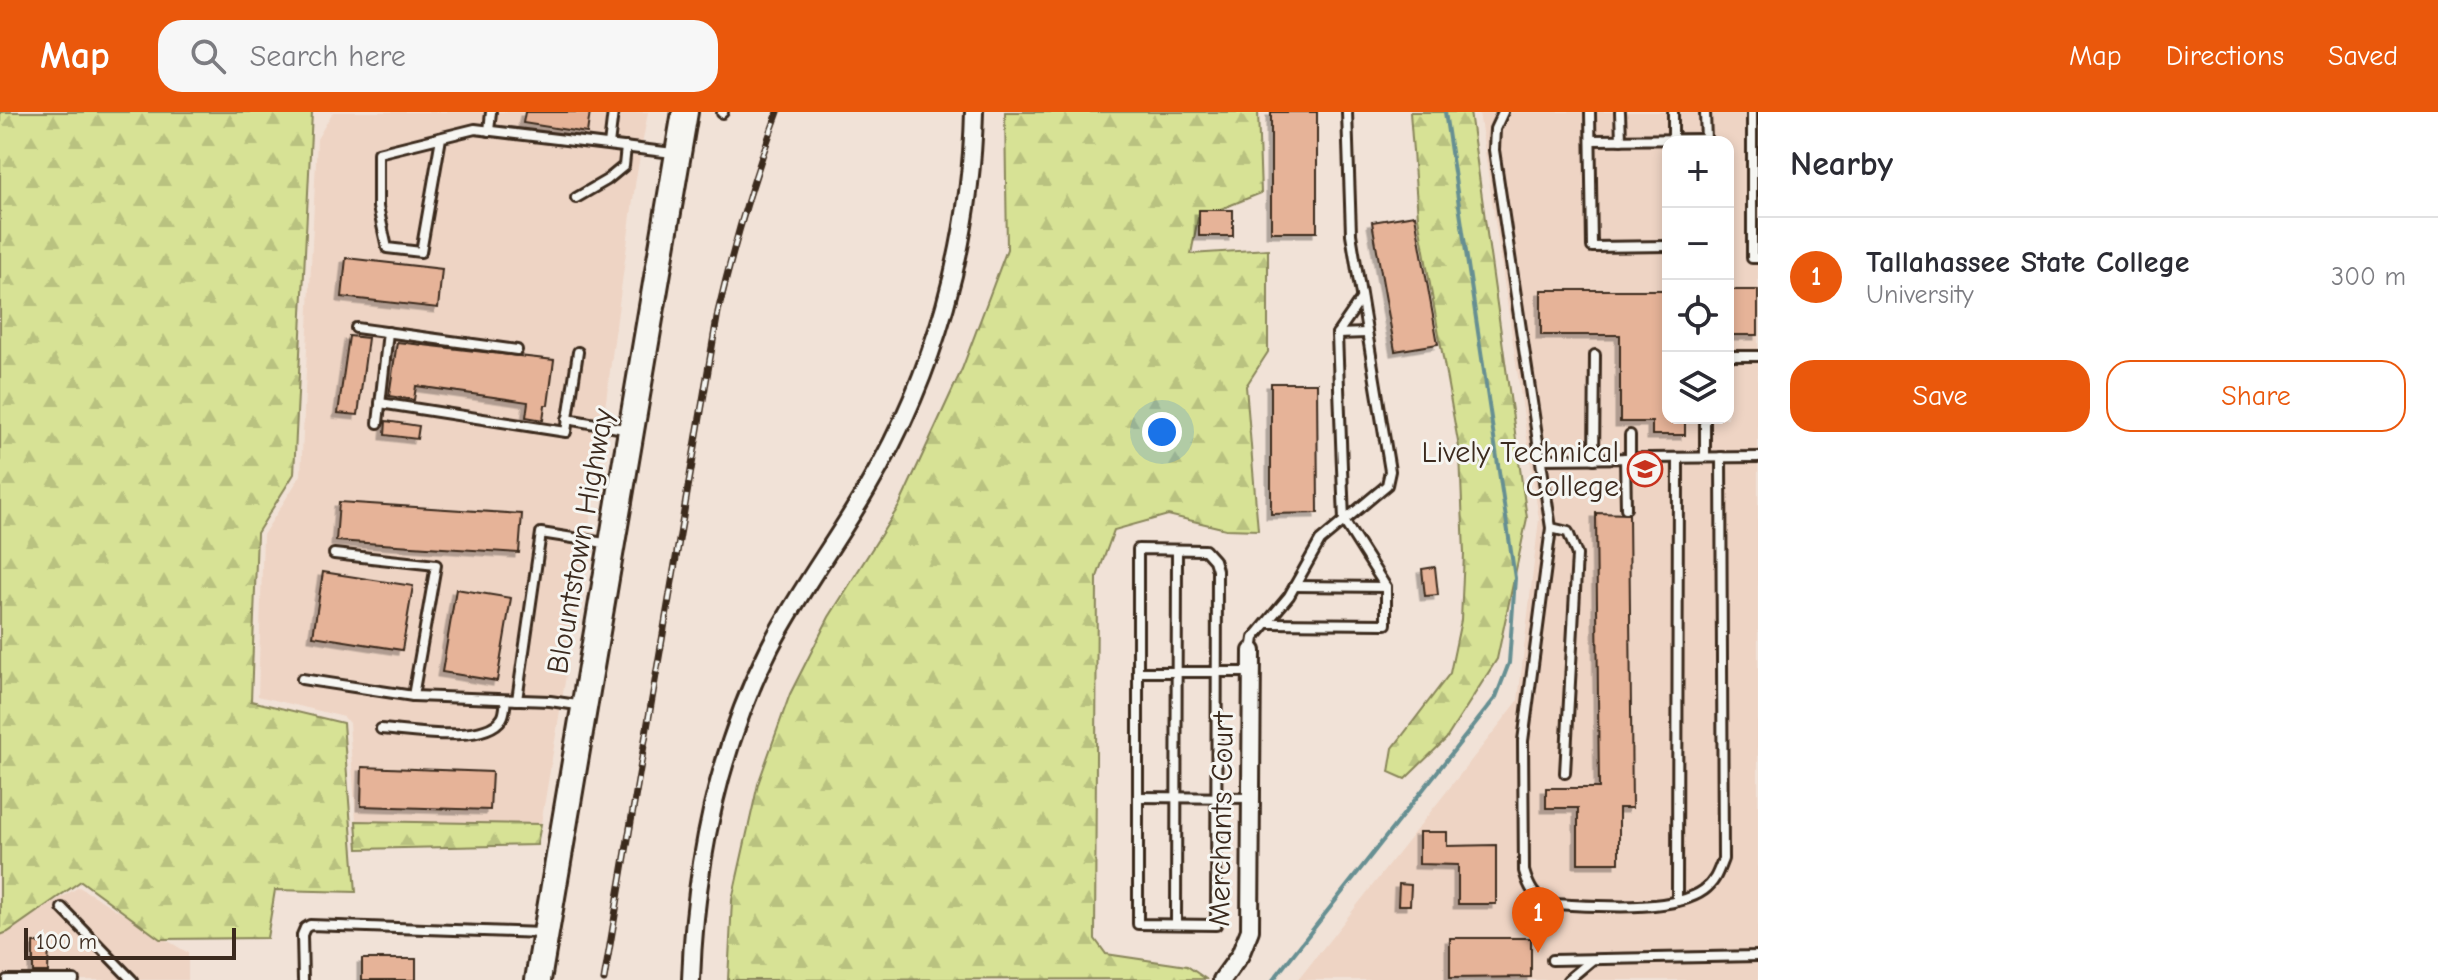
<!DOCTYPE html>
<html lang="en">
<head>
<meta charset="utf-8">
<style>
  body { margin:0; font-family:"Comic Neue",sans-serif; background:#f7f7f7; color:#2b2b33 }
  .controls { position:absolute; right:24px; top:24px; display:grid; overflow:hidden; border-radius:16px; box-shadow:0 4px 12px #0003 }
  .controls button { width:72px; height:72px; display:grid; place-items:center; padding:0; border:0; border-bottom:2px solid #e1e1e2; background:#fff; color:#2b2b33; font:40px sans-serif }
  .scale { position:absolute; left:24px; bottom:20px; width:212px; box-sizing:border-box; padding-left:8px; border:4px solid #3b2a1e; border-top:0; font-size:22px; line-height:28px; white-space:nowrap; color:#3b2a1e; -webkit-text-stroke:6px #f6f6f2; paint-order:stroke }
  .you { position:absolute; left:1162px; top:320px; width:28px; height:28px; margin:-20px; border:6px solid #fff; border-radius:50%; background:#1a73e8; box-shadow:0 0 0 12px #1a73e833 }
  .badge { display:grid; place-items:center; width:52px; height:52px; border-radius:50%; background:#ea580c; color:#fff; font-size:26px; font-weight:700 }
  .pin { position:absolute; translate:-50% -66px; filter:drop-shadow(0 2px 4px #0008) }
  .pin::after { content:''; position:absolute; top:42px; width:28px; height:24px; background:inherit; clip-path:polygon(0 0,100% 0,50% 100%) }
  .list { margin:0; padding:0; list-style:none }
  h2 { display:flex; justify-content:space-between; align-items:center; height:104px; margin:0; padding:0 32px; font-size:34px }
  h2 small { font-size:26px; font-weight:400; color:#7c7c81 }
  .list li { display:grid; grid-template-columns:52px 1fr auto; gap:24px; align-items:center; box-sizing:border-box; height:120px; padding:0 32px; border-top:2px solid #e1e1e2 }
  .list b { display:block; font-size:30px; white-space:nowrap }
  .list p { margin:0; font-size:26px; white-space:nowrap; color:#7c7c81 }
  .list em { font-size:26px; font-style:normal; color:#7c7c81 }
  .actions { display:flex; gap:16px; padding:24px 32px }
  .actions a { flex:1; padding:18px 0; border:2px solid #ea580c; border-radius:24px; text-align:center; font-size:28px; color:#ea580c }
  .actions .main { background:#ea580c; color:#fff }
  .icon { flex:none; width:44px; height:44px; fill:none; stroke:currentColor; stroke-width:2; stroke-linecap:round; stroke-linejoin:round }
  .map { position:relative; flex:none; width:1758px; height:868px; overflow:hidden }
  header { display:flex; align-items:center; gap:48px; box-sizing:border-box; height:112px; padding:0 40px; background:#ea580c; color:#fff }
  header strong { font-size:38px }
  nav { display:flex; gap:44px; margin-inline-start:auto; font-size:28px }
  .search { width:560px; height:72px; background:#f7f7f7; display:flex; align-items:center; gap:20px; box-sizing:border-box; padding:0 28px; border-radius:24px; color:#7c7c81; font-size:30px }
  main { display:flex }
  aside { flex:1; background:#fff }
  .map>svg:first-child { display:block }
</style>
</head>
<body>
<header>
<strong>Map</strong>
<div class="search"><svg class="icon" aria-label="search" viewBox="0 0 24 24"><circle cx="10" cy="10" r="6"/><path d="M15 15l6 6"/></svg>Search here</div>
<nav><a>Map</a><a>Directions</a><a>Saved</a></nav>
</header>
<main>
<div class="map">
<svg width="1758" height="868" viewBox="0 0 1758 868">
  <defs>
    <pattern id="forest-firs" width="22" height="20" patternUnits="userSpaceOnUse" patternTransform="scale(2)"><rect width="22" height="20" fill="#d7e295"/><path d="M5 1l3.5 6h-7zM16 11l3.5 6h-7z" fill="#b9c280"/></pattern>
    <filter id="shadow"><feDropShadow dx="-4.5" dy="4.5" stdDeviation="0" flood-color="#0004"/></filter>
  </defs>
  <rect width="100%" height="100%" fill="#f1e2d7"/>
  <filter id="ink" filterUnits="userSpaceOnUse"><feTurbulence type="fractalNoise" baseFrequency=".0125" numOctaves="2"/><feDisplacementMap in="SourceGraphic" scale="16" xChannelSelector="R" yChannelSelector="G"/><feConvolveMatrix kernelMatrix="1 2 1 2 8 2 1 2 1" color-interpolation-filters="sRGB"/></filter>
  <g filter="url(#ink)">
    <g fill="#eed4c4" fill-rule="evenodd">
      <path d="M333 0H648L636 66 581 474 541 712 356 709 349 611 344 605 258 584 263 423 301 363 317 27Z"/>
      <path d="M1479 0H1758V868H1298L1518 589 1539 407ZM1668 30H1728V306H1668Z"/>
      <path d="M79 775 188 841V868H0V821Z"/>
    </g>
    <g fill="url(#forest-firs)" stroke="#89865a" stroke-width="2">
      <path d="M0 0H312L294 362 257 421 251 589 343 611 356 780 275 778 267 826 160 827 81 769 8 820 0 823Z"/>
      <path d="M1005 0H1258L1261 81 1198 106 1191 142 1268 137V240L1246 274 1258 418 1226 417 1168 403 1114 418 1097 465 1095 827 1106 842 1187 854 1206 867 728 868 732 788 758 672 790 582 829 505 899 394 962 257 1007 137Z"/>
      <path d="M1410 0H1470L1527 406 1497 547 1446 627 1405 667 1389 660 1393 636 1450 561 1461 508 1464 442 1460 341 1418 105Z"/>
      <path d="M356 709 541 712 537 733 358 737Z"/>
    </g>
    <g fill="none" stroke-linecap="round" stroke-linejoin="round">
      <path stroke="#668f92" stroke-width="4" d="M1273 868 1496 585 1509 551 1515 466 1445 0"/>
    </g>
    <g fill="#e6b398" stroke="#3b2a1e" stroke-width="2" filter="url(#shadow)">
      <path d="M525 0H590L587 21 523 11Z"/>
      <rect x="1271" y="0" width="46" height="120"/>
      <rect x="1199" y="98" width="34" height="26"/>
      <path d="M1415 103 1438 232 1395 239 1372 110Z"/>
      <path d="M346 146 442 157 438 196 342 185Z"/>
      <path d="M1541 178H1668V306H1685V323H1652V310H1620V223H1541Z"/>
      <rect x="1728" y="178" width="30" height="45"/>
      <path d="M349 224 368 226 358 303 338 301Z"/>
      <path d="M397 230 554 248 548 293H545L543 308 526 305 528 290 416 274 414 288 389 284Z"/>
      <path d="M1271 271H1317L1318 401 1271 402Z"/>
      <path d="M386 309 419 314 417 327 385 323Z"/>
      <path d="M339 390 522 402 519 441 336 429Z"/>
      <path d="M1596 401 1629 402 1632 696H1619V751H1578V696H1546V676H1599Z"/>
      <path d="M1435 455 1438 483 1425 484 1422 457Z"/>
      <path d="M323 460 413 474 402 538 313 524Z"/>
      <path d="M456 477 511 486 497 569 442 560Z"/>
      <path d="M362 655 492 660 490 698 361 694Z"/>
      <path d="M1419 720H1447V734L1496 733V792H1458V753L1419 752Z"/>
      <path d="M1399 772 1411 773 1410 793H1398Z"/>
      <path d="M1450 826H1531V865L1450 866Z"/>
      <path d="M33 831H49L48 860H33Z"/>
      <rect x="362" y="847" width="54" height="21"/>
    </g>
    <g fill="none" stroke-linecap="round" stroke-linejoin="round">
      <g stroke="#3b2a1e" stroke-width="14">
        <g id="lane">
          <path d="M1503 0 1495 17 1494 38 1551 416 1523 629 1524 759C1529 776 1534 785 1549 792 1589 793 1671 802 1704 778 1715 770 1718 760 1723 747L1721 345"/>
          <path d="M1590 0 1592 135 1668 134"/>
          <path d="M1620 0 1621 28"/>
          <path d="M1673 0V27"/>
          <path d="M1705 0 1706 29"/>
          <path d="M1752 0V146H1758"/>
          <path d="M722 1 723 0"/>
          <path d="M489 19 491 0"/>
          <path d="M441 26 421 140 387 136 378 95V41L475 17 673 41"/>
          <path d="M1591 28 1706 27"/>
          <path d="M609 33 613 0"/>
          <path d="M576 86 607 68 624 54 626 35"/>
          <path d="M356 216 517 238"/>
          <path d="M1337 222 1367 221"/>
          <path d="M1728 244H1758"/>
          <path d="M380 291 566 320 578 240"/>
          <path d="M567 307 630 318"/>
          <path d="M378 311 388 220"/>
          <path d="M1630 323V346"/>
          <path d="M1705 345V306"/>
          <path d="M1625 346 1626 396"/>
          <path d="M1541 347 1758 345"/>
          <path d="M1594 347 1595 243"/>
          <path d="M1551 416 1568 420 1577 443 1565 661"/>
          <path d="M1138 437 1205 438 1214 448 1217 458 1216 813 1138 812Z"/>
          <path d="M334 442 436 453 413 584"/>
          <path d="M1295 474 1386 475 1344 409 1337 222 1361 187"/>
          <path d="M1267 511 1386 512V475"/>
          <path d="M1252 539 1254 526 1289 484 1320 429 1387 373 1390 359 1351 122 1347 0"/>
          <path d="M1138 560H1252"/>
          <path d="M302 567 413 584 550 589 584 594"/>
          <path d="M517 588 541 421 611 432"/>
          <path d="M381 617C409 619 485 633 502 606 505 602 505 593 506 588"/>
          <path d="M1138 685 1252 686"/>
          <path d="M1677 789 1678 346"/>
          <path d="M62 796 132 868"/>
          <path d="M1176 812 1177 438"/>
          <path d="M1552 848 1758 844"/>
          <path d="M7 868H74"/>
          <path d="M303 868 302 823 305 816 310 813 542 821"/>
          <path d="M1568 868 1592 848"/>
        </g>
      </g>
      <g stroke="#3b2a1e" stroke-width="22">
        <g id="street">
          <path d="M691 868C695 753 718 638 770 535 799 479 837 429 868 375 935 261 971 131 974 0"/>
          <path d="M1222 868 1240 843 1250 818 1252 539"/>
        </g>
      </g>
      <g stroke="#3b2a1e" stroke-width="30">
        <path id="primary" d="M538 868 685 0"/>
      </g>
      <use href="#lane" stroke="#f6f6f2" stroke-width="8"/>
      <use href="#street" stroke="#f6f6f2" stroke-width="16"/>
      <use href="#primary" stroke="#f6f6f2" stroke-width="24"/>
      <g stroke="#3b2a1e" stroke-width="7">
        <path id="rail" d="M604 868 718 200C734 132 753 66 778 0"/>
      </g>
      <use href="#rail" stroke="#f6f6f2" stroke-width="4" stroke-dasharray="12" stroke-linecap="butt"/>
    </g>
  </g>
  <defs>
    <g id="university-ring" transform="scale(1.8)"><circle r="9.5" fill="#f6f6f2" stroke="#c8321e" stroke-width="1.5"/><path d="M0-5L7-2L0 1L-7-2ZM-4 1L0 2.5L4 1V4Q0 6-4 4Z" fill="#c8321e"/></g>
  </defs>
  <g fill-rule="evenodd">
    <use href="#university-ring" x="1645" y="357"/>
  </g>
  <g text-anchor="middle" stroke-width="6" stroke-linejoin="round" paint-order="stroke">
    <g font-size="30" fill="#3b2a1e" stroke="#f6f6f2" text-anchor="end">
      <text x="1619" y="350">Lively Technical<tspan x="1619" dy="34">College</tspan></text>
    </g>
    <g font-size="30" fill="#3b2a1e" stroke="#f6f6f2">
      <text transform="translate(580 429) rotate(-80)" y="10">Blountstown Highway</text>
      <text transform="translate(1221 707) rotate(-89)" y="10">Merchants Court</text>
    </g>
  </g>
</svg>
<div class="controls">
<button>+</button>
<button>−</button>
<button><svg class="icon" aria-label="locate" viewBox="0 0 24 24"><circle cx="12" cy="12" r="6"/><path d="M12 2v4M12 18v4M2 12h4M18 12h4"/></svg></button>
<button><svg class="icon" aria-label="layers" viewBox="0 0 24 24"><path d="M12 4l9 5-9 5-9-5zM3 14l9 5 9-5"/></svg></button>
</div>
<div class="scale">100 m</div>
<div class="you"></div>
<div class="pin badge" style="left:1538px;top:841px">1</div>
</div>
<aside>
<h2>Nearby<small></small></h2>
<ul class="list">
<li><span class="badge">1</span><div><b>Tallahassee State College</b><p>University</p></div><em>300 m</em></li>
</ul>
<div class="actions"><a class="main">Save</a><a>Share</a></div>
</aside>
</main>
</body>
</html>
